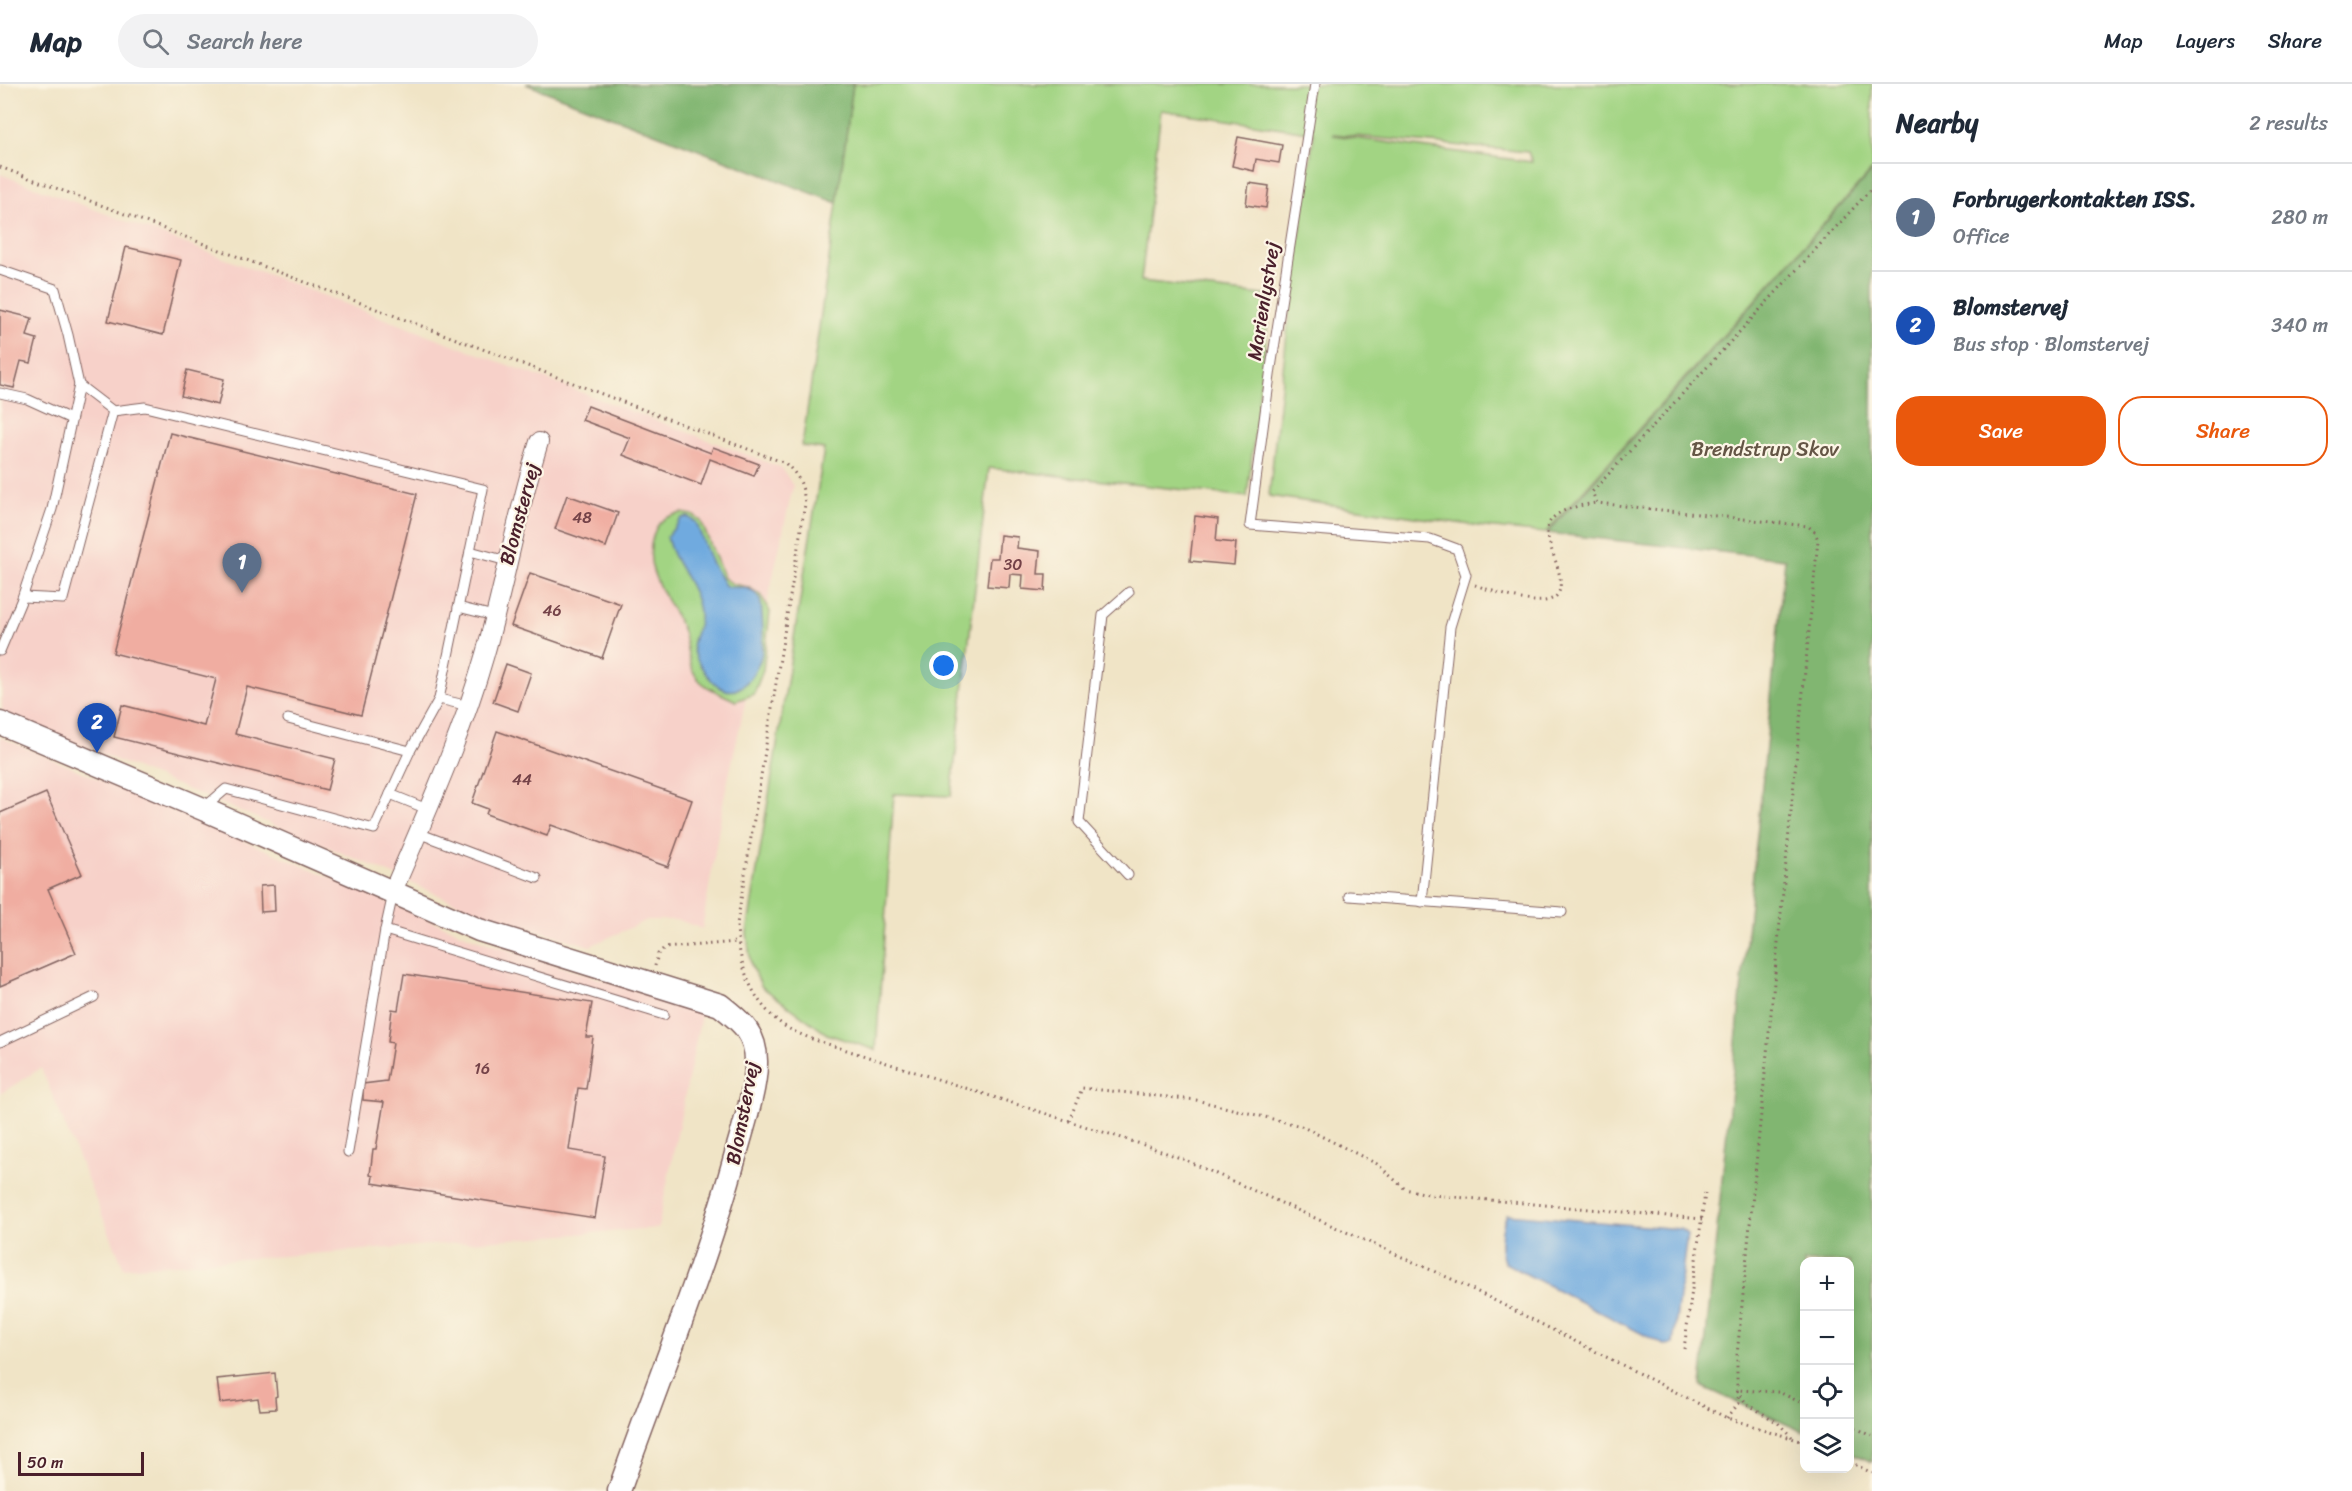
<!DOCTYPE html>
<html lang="en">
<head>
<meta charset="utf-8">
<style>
  body { margin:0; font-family:Sriracha,sans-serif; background:#f2f2f3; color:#1f2937 }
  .controls { position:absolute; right:18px; bottom:18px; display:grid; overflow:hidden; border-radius:12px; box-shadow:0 6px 24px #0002 }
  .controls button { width:54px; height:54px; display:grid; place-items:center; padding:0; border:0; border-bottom:2px solid #e0e1e3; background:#fff; color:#1f2937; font:30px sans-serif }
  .scale { position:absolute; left:18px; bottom:15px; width:126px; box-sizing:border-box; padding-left:6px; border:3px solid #4a1f2b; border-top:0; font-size:16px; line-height:21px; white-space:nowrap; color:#4a1f2b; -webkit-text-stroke:4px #fcf5e5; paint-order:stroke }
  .you { position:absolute; left:944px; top:582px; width:21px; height:21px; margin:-15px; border:4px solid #fff; border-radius:50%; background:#1a73e8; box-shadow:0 0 0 9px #1a73e833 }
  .badge { display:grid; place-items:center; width:39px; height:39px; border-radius:50%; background:#ea580c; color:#fff; font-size:20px; font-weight:700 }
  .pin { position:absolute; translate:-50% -50px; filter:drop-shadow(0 2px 3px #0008) }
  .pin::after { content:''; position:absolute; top:32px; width:21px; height:18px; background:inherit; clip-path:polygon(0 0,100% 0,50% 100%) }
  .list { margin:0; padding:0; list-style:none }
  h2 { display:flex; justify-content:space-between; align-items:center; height:78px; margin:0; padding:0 24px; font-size:26px }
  h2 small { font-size:20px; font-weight:400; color:#747a83 }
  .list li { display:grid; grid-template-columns:39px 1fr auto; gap:18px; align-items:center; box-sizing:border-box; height:108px; padding:0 24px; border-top:2px solid #e0e1e3 }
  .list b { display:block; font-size:22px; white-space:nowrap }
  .list p { margin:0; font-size:20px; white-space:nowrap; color:#747a83 }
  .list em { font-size:20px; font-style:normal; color:#747a83 }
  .actions { display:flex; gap:12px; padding:18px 24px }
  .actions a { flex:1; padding:14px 0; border:2px solid #ea580c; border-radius:24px; text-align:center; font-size:21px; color:#ea580c }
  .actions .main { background:#ea580c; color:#fff }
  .icon { flex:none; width:33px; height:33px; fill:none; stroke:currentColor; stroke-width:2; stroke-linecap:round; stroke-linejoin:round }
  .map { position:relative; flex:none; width:1872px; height:1407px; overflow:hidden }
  header { display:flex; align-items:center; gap:36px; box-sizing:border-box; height:84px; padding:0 30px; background:#fff; border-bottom:2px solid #e0e1e3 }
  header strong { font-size:28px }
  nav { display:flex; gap:33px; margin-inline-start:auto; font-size:21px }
  .search { width:420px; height:54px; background:#f2f2f3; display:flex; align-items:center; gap:15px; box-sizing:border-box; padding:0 21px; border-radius:33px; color:#747a83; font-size:22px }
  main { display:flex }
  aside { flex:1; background:#fff }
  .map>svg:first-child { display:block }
</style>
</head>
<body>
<header>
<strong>Map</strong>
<div class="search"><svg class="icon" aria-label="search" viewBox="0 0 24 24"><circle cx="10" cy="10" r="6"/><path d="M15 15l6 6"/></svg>Search here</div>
<nav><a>Map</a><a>Layers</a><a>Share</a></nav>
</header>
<main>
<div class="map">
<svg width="1872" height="1407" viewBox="0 0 1872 1407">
  <rect width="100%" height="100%" fill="#fcf5e5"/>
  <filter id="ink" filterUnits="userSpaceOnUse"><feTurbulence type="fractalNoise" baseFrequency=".0167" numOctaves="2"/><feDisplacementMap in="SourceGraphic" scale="12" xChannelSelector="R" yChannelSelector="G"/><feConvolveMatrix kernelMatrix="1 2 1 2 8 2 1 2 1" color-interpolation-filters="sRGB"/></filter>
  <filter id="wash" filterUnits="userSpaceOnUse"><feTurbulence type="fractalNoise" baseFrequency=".008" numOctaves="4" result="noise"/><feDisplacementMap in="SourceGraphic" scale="24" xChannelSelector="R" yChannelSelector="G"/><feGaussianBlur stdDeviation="1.35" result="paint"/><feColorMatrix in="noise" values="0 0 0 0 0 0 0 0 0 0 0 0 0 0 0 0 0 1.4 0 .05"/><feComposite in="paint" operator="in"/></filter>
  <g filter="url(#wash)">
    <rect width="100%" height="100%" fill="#f0e4c6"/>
    <g fill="#f7d1c9">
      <path d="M0 90 782 384 793 402 724 714 702 845 679 836H647L590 862 479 829 373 782 2 629Z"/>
      <path d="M0 653 475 855 702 927 658 1144 124 1184 41 984 0 1010Z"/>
    </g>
    <g fill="#a2d483" stroke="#767a57" stroke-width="1.5" fill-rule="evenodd">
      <path d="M853 0H1872V86L1545 449 1485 443 1269 412 1291 214 1314 49 1161 26 1141 197 1271 212 1247 413 989 384 951 712 894 710 876 966 827 950 762 903 751 881 747 849 824 365 802 362 837 119ZM1333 50 1528 68 1532 78 1333 51Z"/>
      <path d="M682 429 693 431 701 437 724 494 733 500 748 503 761 511 770 528 763 586 754 610 736 617C725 611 708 606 700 597 686 583 689 563 682 545 669 513 642 490 653 452 658 436 666 432 682 429Z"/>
    </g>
    <g fill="#81b671" stroke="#666a4e" stroke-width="1.5">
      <path d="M526 0H853L837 119Z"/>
      <path d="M1872 87V1378L1850 1368V1178H1804V1348L1701 1302 1785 475 1547 449Z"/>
    </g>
    <g fill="#6faadf" stroke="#5c6485" stroke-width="1.5">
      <path d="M688 433 696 438 711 478 726 503C737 504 747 501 756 510 762 516 761 523 762 531 763 544 764 560 761 573 759 580 755 587 751 593 729 624 707 595 695 572 689 560 695 553 698 542 701 533 699 524 696 515 688 491 672 477 667 453L682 434Z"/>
      <path d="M1507 1130 1680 1145 1687 1150 1673 1260 1664 1261 1505 1179C1498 1167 1501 1143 1507 1130Z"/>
    </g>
    <g id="blocks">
      <g fill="#f0ada1">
        <path d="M1238 53 1282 61 1279 79 1256 75 1254 87 1232 82Z"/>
        <path d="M1249 99 1269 102 1266 124 1246 121Z"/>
        <path d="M126 163 181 176 163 251 108 237Z"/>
        <path d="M0 226 32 234 27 252 37 255 31 279 21 277 14 304 0 301Z"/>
        <path d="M187 286 224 295 218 321 181 312Z"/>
        <path d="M588 322 711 369 713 363 759 380 754 392 710 375 701 401 623 371 630 354 582 336Z"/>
        <path d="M170 349 417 410 361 631 247 603 235 650 335 675 327 706 114 653 122 621 204 642 216 595 113 569Z"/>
        <path d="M567 411 618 429 606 463 555 445Z"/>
        <path d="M1195 432 1218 435 1216 457 1236 459 1234 481 1190 477Z"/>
        <path d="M1000 451 1018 453 1017 464 1040 467 1038 490H1046L1045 507 1022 505 1023 491 1010 490 1009 504 987 502 990 474H998Z"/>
        <path d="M530 489 621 520 602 574 511 542Z"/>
        <path d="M506 580 531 589 518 627 493 618Z"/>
        <path d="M497 647 692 716 668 783 551 741 547 752 486 730 488 725 472 719Z"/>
        <path d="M46 709 82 790 48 805 76 869 0 902V729Z"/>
        <path d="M274 801 275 827 261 828 260 802Z"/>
        <path d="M404 890 592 919 586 953H593L586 1005 578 1004 569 1066 605 1072 595 1134 372 1099 373 1092 370 1091 373 1065H376L384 1018 363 1016V1000L387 997 393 959 388 958 392 925 398 926Z"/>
        <path d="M275 1289 277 1312 275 1313 276 1325 260 1326 258 1314 220 1319 217 1295Z"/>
      </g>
    </g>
  </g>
  <g filter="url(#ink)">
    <use href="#blocks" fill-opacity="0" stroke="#846461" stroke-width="1.5"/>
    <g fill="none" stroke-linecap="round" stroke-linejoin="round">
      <g stroke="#846461" stroke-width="11">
        <g id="service">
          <path d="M1315 0 1271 284 1250 441 1430 455 1457 465 1466 491 1450 543 1422 818"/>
          <path d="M0 186 55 205 68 251 79 301 52 425 21 517 0 567"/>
          <path d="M0 309 27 315 71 335"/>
          <path d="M113 327 145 323 483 405 439 615 410 667 374 745 226 705 205 723"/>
          <path d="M470 467 507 477"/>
          <path d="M23 513 63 515 113 327 79 301"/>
          <path d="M458 523 494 532"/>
          <path d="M439 615 469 622"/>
          <path d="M288 635 410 667"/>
          <path d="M390 710 427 725"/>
          <path d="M418 749 537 794"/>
          <path d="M1128 791 1079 738 1103 531 1129 508"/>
          <path d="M1349 812 1562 828"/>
          <path d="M385 846 664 931"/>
          <path d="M0 958 94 913"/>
          <path d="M348 1068 385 846 393 810"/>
        </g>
      </g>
      <g stroke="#846461" stroke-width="20">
        <path id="minor" d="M393 807C426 730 462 651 485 570 505 500 517 428 539 358"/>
      </g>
      <g stroke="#846461" stroke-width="25">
        <path id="tertiary" d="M0 639 203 725 479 846 720 921C742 938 757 950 756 980 756 1006 742 1047 735 1073 704 1186 658 1296 619 1407"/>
      </g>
      <g stroke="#846461" stroke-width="3" stroke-dasharray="1.5 4.5" stroke-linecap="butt">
        <path d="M0 83 785 379C800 393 803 400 805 420L737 840C738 879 751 920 786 943 794 948 803 951 812 955L1147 1062 1183 1075 1458 1198 1727 1334 1804 1358"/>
        <path d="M1475 501C1491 506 1556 533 1560 504 1562 492 1555 476 1551 464 1549 456 1545 449 1548 441 1555 425 1581 421 1597 419"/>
        <path d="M655 882 658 870 664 864 737 858"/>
        <path d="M1069 1037 1082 1004 1196 1016 1301 1042 1377 1080 1405 1105 1433 1111 1702 1135"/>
        <path d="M1684 1265 1705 1109"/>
        <path d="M1727 1334 1739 1319 1737 1306 1779 1308 1804 1320"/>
        <path d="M1850 1341 1872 1352"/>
        <path d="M1792 1353 1778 1339 1746 1319 1737 1306V1271L1818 456 1815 448 1808 442 1597 419 1592 408 1872 104"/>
        <path d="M1850 1378 1872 1389"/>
      </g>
      <use href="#service" stroke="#fff" stroke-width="9"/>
      <use href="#minor" stroke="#fff" stroke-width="18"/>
      <use href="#tertiary" stroke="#fff" stroke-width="22"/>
    </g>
  </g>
  <g text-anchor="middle" stroke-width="4.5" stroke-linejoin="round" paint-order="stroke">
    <g font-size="16" fill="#744248">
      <text x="582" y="439">48</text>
      <text x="1013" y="486">30</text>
      <text x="552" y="532">46</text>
      <text x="522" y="701">44</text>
      <text x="482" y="990">16</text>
    </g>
    <g font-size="20" fill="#4a1f2b" stroke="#fcf5e5">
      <text transform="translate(1263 217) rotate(-81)" y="7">Marienlystvej</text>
      <text transform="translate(519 430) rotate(-75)" y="7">Blomstervej</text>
      <text transform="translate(742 1029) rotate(-79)" y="7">Blomstervej</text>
    </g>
    <g font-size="20" fill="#645545" stroke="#fcf5e5">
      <text x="1765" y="372">Brendstrup Skov</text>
    </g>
  </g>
</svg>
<div class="controls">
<button>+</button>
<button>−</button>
<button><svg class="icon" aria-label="locate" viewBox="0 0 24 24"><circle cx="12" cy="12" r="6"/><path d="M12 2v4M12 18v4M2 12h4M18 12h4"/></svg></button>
<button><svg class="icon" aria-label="layers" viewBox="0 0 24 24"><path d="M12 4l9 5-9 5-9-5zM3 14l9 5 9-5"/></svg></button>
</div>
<div class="scale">50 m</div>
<div class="you"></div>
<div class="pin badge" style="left:242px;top:509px;background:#5c6f8a">1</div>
<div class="pin badge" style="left:97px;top:669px;background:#1a4fb4">2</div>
</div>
<aside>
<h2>Nearby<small>2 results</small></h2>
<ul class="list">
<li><span class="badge" style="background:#5c6f8a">1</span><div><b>Forbrugerkontakten ISS.</b><p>Office</p></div><em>280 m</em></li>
<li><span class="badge" style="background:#1a4fb4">2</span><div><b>Blomstervej</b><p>Bus stop · Blomstervej</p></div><em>340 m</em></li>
</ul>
<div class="actions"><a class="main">Save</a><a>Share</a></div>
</aside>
</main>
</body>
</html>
